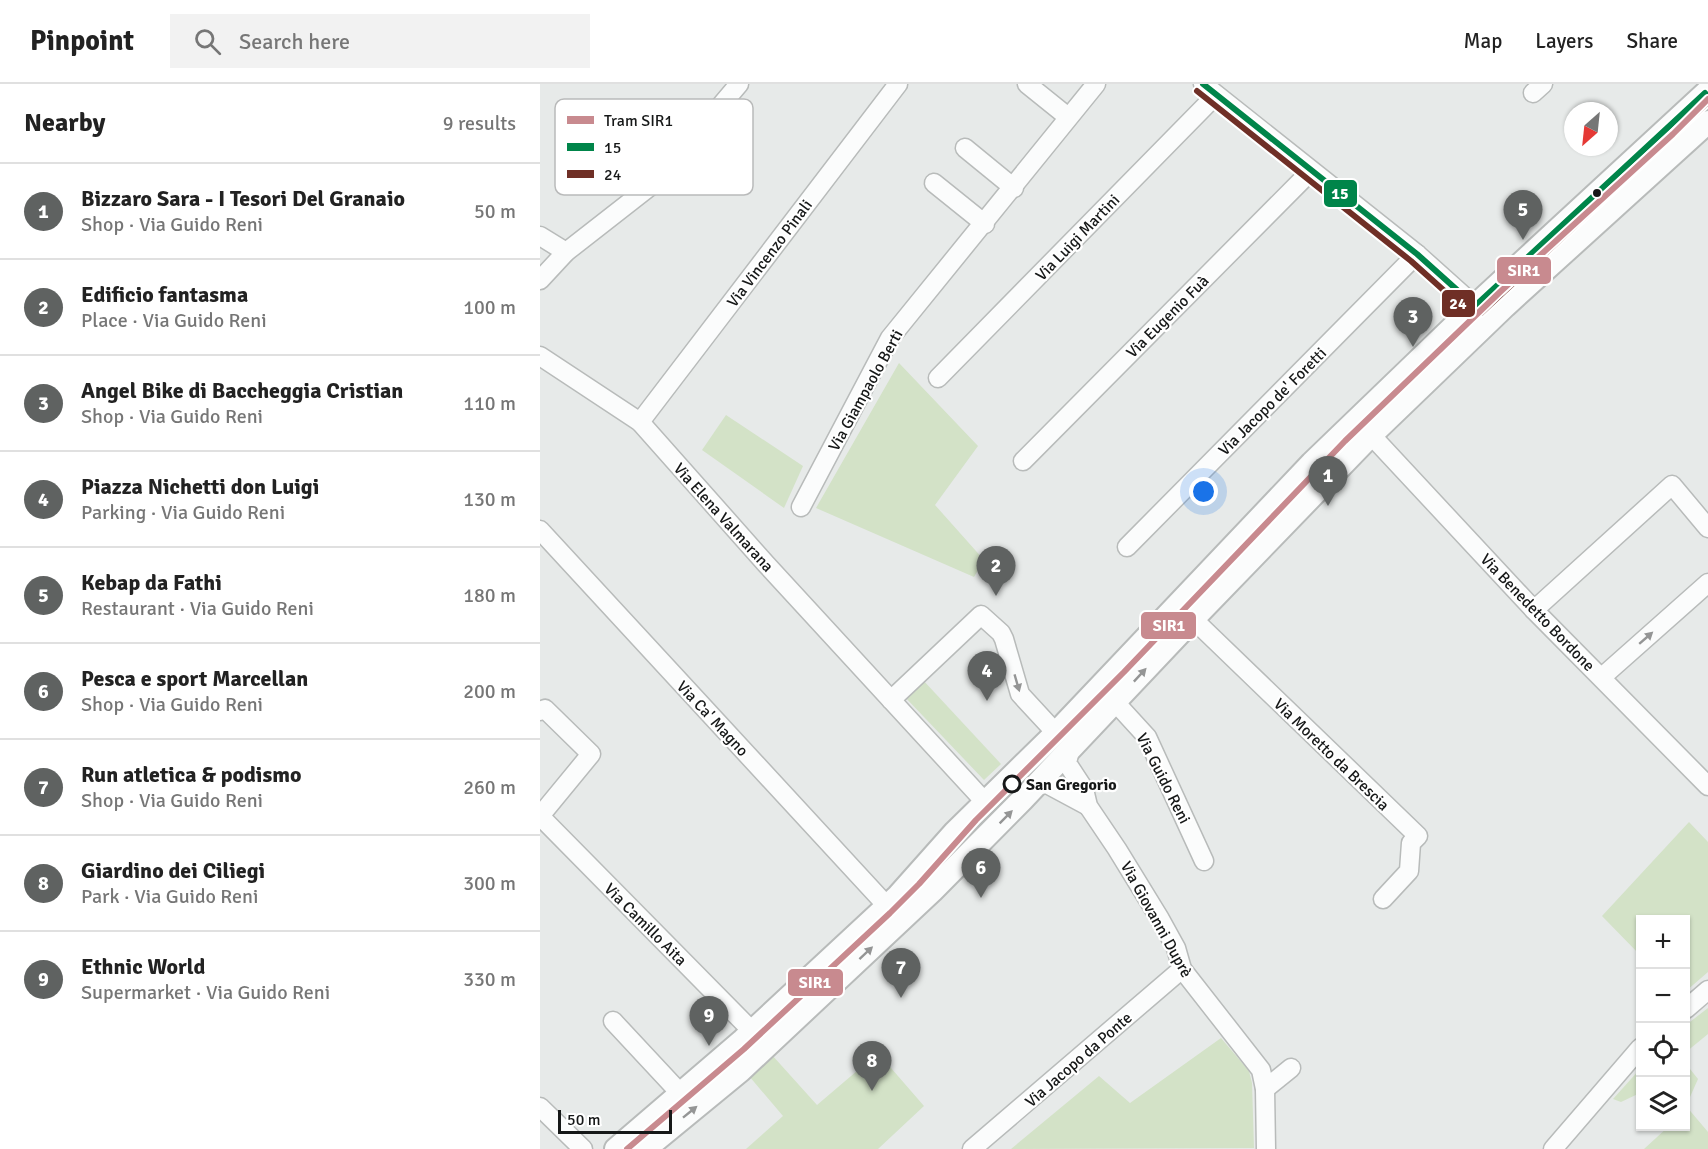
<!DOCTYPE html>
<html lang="en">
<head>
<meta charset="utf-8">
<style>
  body { margin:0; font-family:Signika,sans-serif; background:#f2f2f2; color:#222 }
  .controls { position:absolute; right:18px; bottom:18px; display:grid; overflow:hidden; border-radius:0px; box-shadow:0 2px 4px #0004 }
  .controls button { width:54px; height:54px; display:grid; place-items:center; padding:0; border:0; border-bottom:2px solid #e0e0e0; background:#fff; color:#222; font:30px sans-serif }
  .compass { position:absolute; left:1024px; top:18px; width:54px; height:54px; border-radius:50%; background:#fff; box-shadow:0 2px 4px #0004; rotate:207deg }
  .scale { position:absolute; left:18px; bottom:15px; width:114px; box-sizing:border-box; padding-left:6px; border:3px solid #161818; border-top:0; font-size:16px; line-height:21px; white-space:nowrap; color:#161818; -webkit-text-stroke:4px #fff; paint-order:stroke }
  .you { position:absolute; left:664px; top:408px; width:21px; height:21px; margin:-15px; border:4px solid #fff; border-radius:50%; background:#1a73e8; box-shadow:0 0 0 9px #1a73e833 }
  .badge { display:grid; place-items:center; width:39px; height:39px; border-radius:50%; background:#5f6261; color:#fff; font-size:20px; font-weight:700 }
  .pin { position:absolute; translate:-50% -50px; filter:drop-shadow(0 2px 3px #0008) }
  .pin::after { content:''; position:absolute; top:32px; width:21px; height:18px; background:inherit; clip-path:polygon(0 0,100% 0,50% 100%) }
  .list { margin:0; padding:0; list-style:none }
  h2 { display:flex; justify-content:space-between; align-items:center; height:78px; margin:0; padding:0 24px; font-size:26px }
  h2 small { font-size:20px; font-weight:400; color:#767676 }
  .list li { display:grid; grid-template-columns:39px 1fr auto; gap:18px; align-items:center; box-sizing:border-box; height:96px; padding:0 24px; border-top:2px solid #e0e0e0 }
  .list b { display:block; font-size:22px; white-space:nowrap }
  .list p { margin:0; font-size:20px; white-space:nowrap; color:#767676 }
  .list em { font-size:20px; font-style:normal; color:#767676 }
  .icon { flex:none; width:33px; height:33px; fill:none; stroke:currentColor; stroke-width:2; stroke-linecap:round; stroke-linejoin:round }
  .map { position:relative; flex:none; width:1168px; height:1065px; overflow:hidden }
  header { display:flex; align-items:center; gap:36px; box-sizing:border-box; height:84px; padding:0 30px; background:#fff; border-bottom:2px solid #e0e0e0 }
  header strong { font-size:28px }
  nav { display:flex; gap:33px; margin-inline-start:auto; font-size:21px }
  .search { width:420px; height:54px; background:#f2f2f2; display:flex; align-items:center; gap:15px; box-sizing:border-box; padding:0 21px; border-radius:0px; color:#767676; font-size:22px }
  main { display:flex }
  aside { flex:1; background:#fff }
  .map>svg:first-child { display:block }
</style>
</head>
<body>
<header>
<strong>Pinpoint</strong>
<div class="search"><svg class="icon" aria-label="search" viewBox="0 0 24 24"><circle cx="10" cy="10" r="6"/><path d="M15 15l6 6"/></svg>Search here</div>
<nav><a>Map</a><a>Layers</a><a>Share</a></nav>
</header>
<main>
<aside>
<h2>Nearby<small>9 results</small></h2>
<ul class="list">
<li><span class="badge">1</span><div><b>Bizzaro Sara - I Tesori Del Granaio</b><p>Shop · Via Guido Reni</p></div><em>50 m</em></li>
<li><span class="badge">2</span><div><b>Edificio fantasma</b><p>Place · Via Guido Reni</p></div><em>100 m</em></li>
<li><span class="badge">3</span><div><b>Angel Bike di Baccheggia Cristian</b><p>Shop · Via Guido Reni</p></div><em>110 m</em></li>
<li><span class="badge">4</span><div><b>Piazza Nichetti don Luigi</b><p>Parking · Via Guido Reni</p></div><em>130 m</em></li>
<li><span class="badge">5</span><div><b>Kebap da Fathi</b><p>Restaurant · Via Guido Reni</p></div><em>180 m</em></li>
<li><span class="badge">6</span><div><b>Pesca e sport Marcellan</b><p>Shop · Via Guido Reni</p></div><em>200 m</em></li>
<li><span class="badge">7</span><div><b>Run atletica &amp; podismo</b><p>Shop · Via Guido Reni</p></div><em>260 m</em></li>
<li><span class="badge">8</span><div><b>Giardino dei Ciliegi</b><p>Park · Via Guido Reni</p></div><em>300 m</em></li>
<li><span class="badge">9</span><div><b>Ethnic World</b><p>Supermarket · Via Guido Reni</p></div><em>330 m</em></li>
</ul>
</aside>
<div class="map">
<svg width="1168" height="1065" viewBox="0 0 1168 1065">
  <rect width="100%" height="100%" fill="#e7eae9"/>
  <g fill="#d3e2c7">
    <path d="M359 279 438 362 395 421 444 476 434 493 276 424Z"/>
    <path d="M186 331 263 382 244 424 162 366Z"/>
    <path d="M382 595 461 680 444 696 364 612Z"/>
    <path d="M1149 738 1168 758V888L1146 907V836H1100V871L1062 832Z"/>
    <path d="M1168 924V950L1146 968V941Z"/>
    <path d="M681 954 709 987 712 999 714 1064 471 1065 559 992 590 1019Z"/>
    <path d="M338 969 384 1022 338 1065H206L243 1032 209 992 232 971 277 1021Z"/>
    <path d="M1146 980 1158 995 1146 1022 1168 1048V1065H1104L1128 1043 1146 1042Z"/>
    <path d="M1100 985V1009L1081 1018 1073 1015Z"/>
  </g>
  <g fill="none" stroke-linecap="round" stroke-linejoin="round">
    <g stroke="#b8bbba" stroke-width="21">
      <g id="minor">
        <path d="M487 0 528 33"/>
        <path d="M663 0 877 170 935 222"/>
        <path d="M993 9 1003 0"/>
        <path d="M425 64 474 104"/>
        <path d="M394 99 445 140"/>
        <path d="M0 152 26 168"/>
        <path d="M0 196 26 168 117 97 199 0"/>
        <path d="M0 272 100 338 226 480 445 718"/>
        <path d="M398 294 676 11"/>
        <path d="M100 338 358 0"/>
        <path d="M831 351 994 526 1168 702"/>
        <path d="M483 377 771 87"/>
        <path d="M261 423 350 254 556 0"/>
        <path d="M0 446 347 822"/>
        <path d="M587 463 877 170"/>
        <path d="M994 526 1132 401 1168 444"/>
        <path d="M653 535 878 752 871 759 869 787 843 815"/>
        <path d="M1062 593 1168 499"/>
        <path d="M351 616 441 531 461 549 464 555 480 610 516 649"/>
        <path d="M575 618 607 653 664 777"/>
        <path d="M0 627 5 625 51 670 0 732"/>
        <path d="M530 666 527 679 544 705 548 722 577 765 620 835 636 864 642 885 721 986 725 1005 726 1065"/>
        <path d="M496 702 507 700 548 722"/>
        <path d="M0 732 213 948"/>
        <path d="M1146 925 1168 906"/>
        <path d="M73 937 141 1010"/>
        <path d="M725 1005 751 984"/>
        <path d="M0 1023 43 1065"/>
        <path d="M432 1065 642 885"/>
        <path d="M1013 1065 1100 964"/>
      </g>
    </g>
    <g stroke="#b8bbba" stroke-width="26">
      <g id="tertiary">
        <path d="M76 1065 203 956 358 812 415 748 516 649 772 379 935 222 1168 7"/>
        <path d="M105 1065 200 987 392 807 483 715 653 535 831 351 965 222 1168 38"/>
      </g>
    </g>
    <use href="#minor" stroke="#fbfcfc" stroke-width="18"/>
    <use href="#tertiary" stroke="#fbfcfc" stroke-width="22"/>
    <g stroke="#fff" stroke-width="10">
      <g id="bus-1">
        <path d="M663 0 877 170 935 222"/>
        <path d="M935 222 1165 9"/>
      </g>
    </g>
    <g stroke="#fff" stroke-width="10">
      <path id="bus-2" d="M657 7 871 177 929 229 935 231 941 229 1168 18"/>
    </g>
    <use href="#bus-1" stroke="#00854a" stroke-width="6"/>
    <use href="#bus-2" stroke="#6f2f26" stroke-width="6"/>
    <g stroke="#fff" stroke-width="10">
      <path id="tram-1" d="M87 1065 204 965 350 829 379 800 436 736 584 588 805 357 960 208 1133 50 1168 15"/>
    </g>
    <use href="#tram-1" stroke="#c88a8f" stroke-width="6"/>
  </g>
  <defs><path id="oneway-solid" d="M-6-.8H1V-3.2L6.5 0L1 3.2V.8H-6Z" transform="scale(1.5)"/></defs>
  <g fill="#949595">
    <use href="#oneway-solid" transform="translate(1106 554) rotate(-41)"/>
    <use href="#oneway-solid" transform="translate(600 591) rotate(-47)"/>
    <use href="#oneway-solid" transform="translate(477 599) rotate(74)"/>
    <use href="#oneway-solid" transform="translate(466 733) rotate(-45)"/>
    <use href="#oneway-solid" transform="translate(326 869) rotate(-43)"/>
    <use href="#oneway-solid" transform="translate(150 1028) rotate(-39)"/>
  </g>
  <circle fill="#161818" stroke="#fff" stroke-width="2" cx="1057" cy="109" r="5"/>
  <circle fill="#fff" stroke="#161818" stroke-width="3" cx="472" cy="700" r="8"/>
  <g text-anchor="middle" stroke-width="4.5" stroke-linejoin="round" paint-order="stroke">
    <g font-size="16" fill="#161818" stroke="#fff">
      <text transform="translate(537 153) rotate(-46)" y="6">Via Luigi Martini</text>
      <text transform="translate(229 169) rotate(-53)" y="6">Via Vincenzo Pinali</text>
      <text transform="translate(627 232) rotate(-45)" y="6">Via Eugenio Fuà</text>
      <text transform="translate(325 306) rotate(-61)" y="6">Via Giampaolo Berti</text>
      <text transform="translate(732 317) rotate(-45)" y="6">Via Jacopo de' Foretti</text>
      <text transform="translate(184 433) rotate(48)" y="6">Via Elena Valmarana</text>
      <text transform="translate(998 528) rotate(46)" y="6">Via Benedetto Bordone</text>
      <text transform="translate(173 634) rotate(47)" y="6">Via Ca' Magno</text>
      <text transform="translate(792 670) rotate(44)" y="6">Via Moretto da Brescia</text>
      <text transform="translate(624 694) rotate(63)" y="6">Via Guido Reni</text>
      <text transform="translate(617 835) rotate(61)" y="6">Via Giovanni Duprè</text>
      <text transform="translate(106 840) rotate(45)" y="6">Via Camillo Aita</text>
      <text transform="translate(538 975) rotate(-41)" y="6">Via Jacopo da Ponte</text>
    </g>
    <g font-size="16" font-weight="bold" fill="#161818" stroke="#fff" text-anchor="start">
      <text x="486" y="706">San Gregorio</text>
    </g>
  </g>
  <rect x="15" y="15" width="198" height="96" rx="9" fill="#fff" stroke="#b9baba" stroke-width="1.5"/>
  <rect x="27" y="32" width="27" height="8" fill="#c88a8f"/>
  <rect x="27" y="59" width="27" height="8" fill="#00854a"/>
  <rect x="27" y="86" width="27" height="8" fill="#6f2f26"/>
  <g font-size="16" fill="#161818">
    <text x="64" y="42">Tram SIR1</text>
    <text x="64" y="69">15</text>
    <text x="64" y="96">24</text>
  </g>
  <g stroke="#fff" stroke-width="2">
    <rect x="783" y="95" width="35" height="29" rx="6" fill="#00854a"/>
    <rect x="956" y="172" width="56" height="29" rx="6" fill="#c88a8f"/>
    <rect x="901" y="205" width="35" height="29" rx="6" fill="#6f2f26"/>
    <rect x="600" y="527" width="57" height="29" rx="6" fill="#c88a8f"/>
    <rect x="247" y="884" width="57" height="29" rx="6" fill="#c88a8f"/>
  </g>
  <g font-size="16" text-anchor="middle" font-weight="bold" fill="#fff">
    <text x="800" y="115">15</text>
    <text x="984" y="192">SIR1</text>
    <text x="918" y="225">24</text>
    <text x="629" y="547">SIR1</text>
    <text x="275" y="904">SIR1</text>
  </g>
</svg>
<div class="controls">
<button>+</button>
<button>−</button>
<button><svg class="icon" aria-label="locate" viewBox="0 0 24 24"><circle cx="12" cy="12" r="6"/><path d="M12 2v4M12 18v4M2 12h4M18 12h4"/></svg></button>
<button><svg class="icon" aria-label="layers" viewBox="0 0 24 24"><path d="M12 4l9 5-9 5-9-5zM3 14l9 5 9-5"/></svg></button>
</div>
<svg class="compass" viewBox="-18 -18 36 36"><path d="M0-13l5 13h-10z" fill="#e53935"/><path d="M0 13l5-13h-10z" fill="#767676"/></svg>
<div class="scale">50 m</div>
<div class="you"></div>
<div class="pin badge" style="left:788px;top:422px">1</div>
<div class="pin badge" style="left:456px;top:512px">2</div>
<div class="pin badge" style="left:873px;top:263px">3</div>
<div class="pin badge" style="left:447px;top:617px">4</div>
<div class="pin badge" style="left:983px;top:156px">5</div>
<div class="pin badge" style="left:441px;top:814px">6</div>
<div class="pin badge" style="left:361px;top:914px">7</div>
<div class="pin badge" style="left:332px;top:1007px">8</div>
<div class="pin badge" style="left:169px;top:962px">9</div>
</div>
</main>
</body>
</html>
